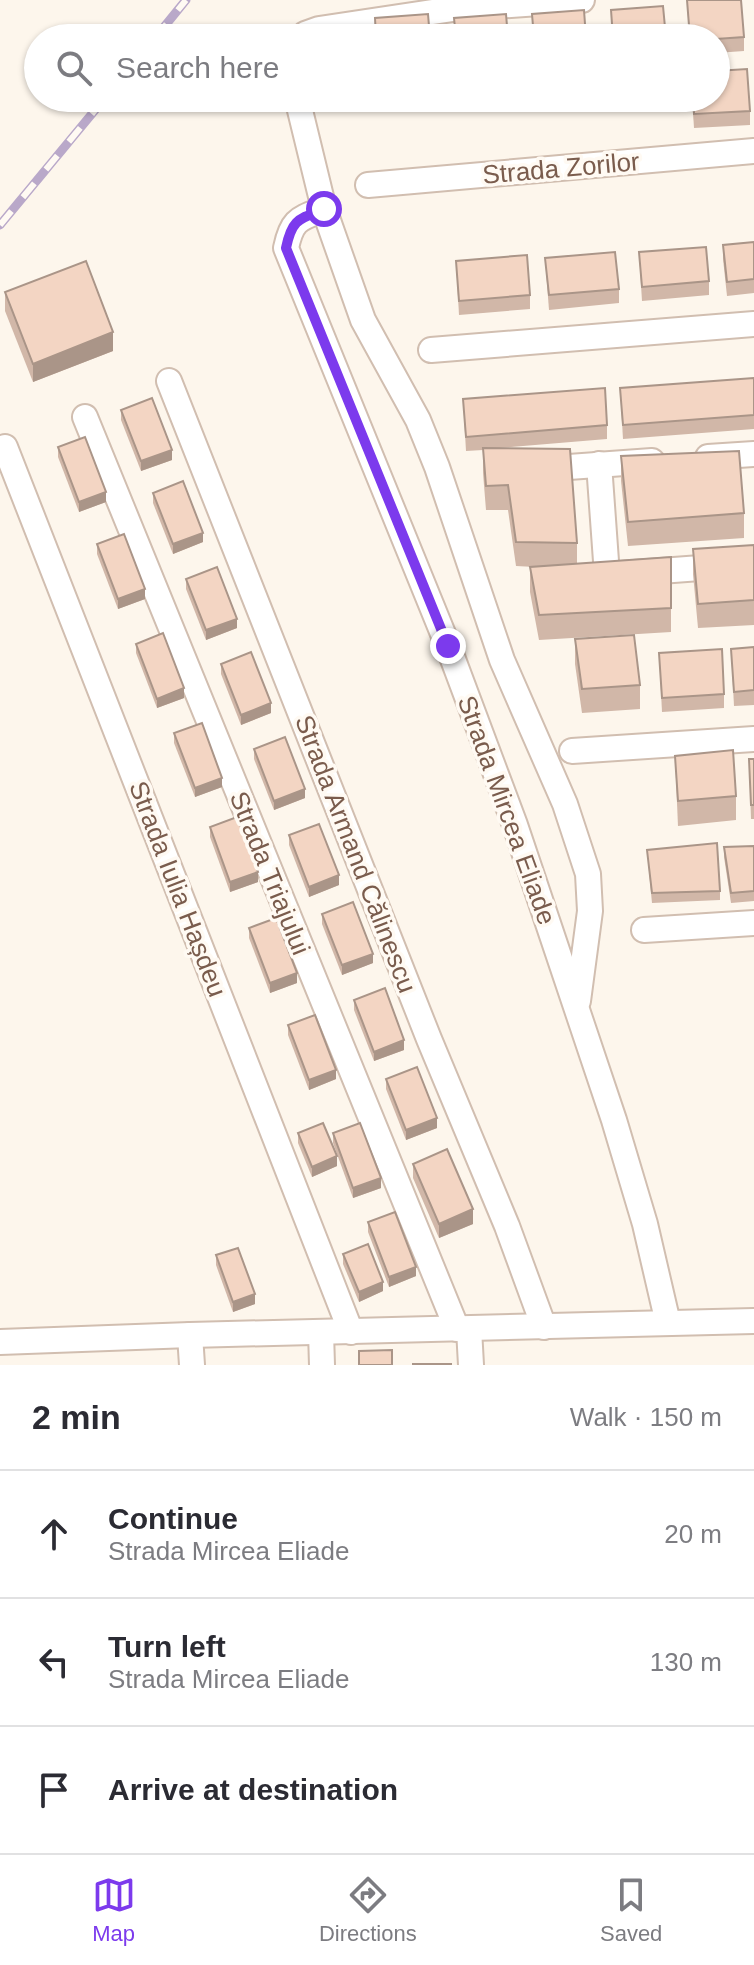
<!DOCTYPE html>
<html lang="en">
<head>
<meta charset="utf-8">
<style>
  body { margin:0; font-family:Helvetica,sans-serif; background:#f7f7f7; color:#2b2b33 }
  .stop { position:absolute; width:24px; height:24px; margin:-18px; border:6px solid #7c3aed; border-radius:50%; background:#fff }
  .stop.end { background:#7c3aed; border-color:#fff; box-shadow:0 2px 8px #0008 }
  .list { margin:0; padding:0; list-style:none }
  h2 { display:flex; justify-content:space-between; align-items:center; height:104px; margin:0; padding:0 32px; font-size:34px }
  h2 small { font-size:26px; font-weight:400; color:#7c7c81 }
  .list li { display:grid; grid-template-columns:52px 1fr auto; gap:24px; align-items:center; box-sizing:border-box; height:128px; padding:0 32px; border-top:2px solid #e1e1e2 }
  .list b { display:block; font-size:30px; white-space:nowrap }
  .list p { margin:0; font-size:26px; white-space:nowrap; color:#7c7c81 }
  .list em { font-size:26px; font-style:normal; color:#7c7c81 }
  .icon { flex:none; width:44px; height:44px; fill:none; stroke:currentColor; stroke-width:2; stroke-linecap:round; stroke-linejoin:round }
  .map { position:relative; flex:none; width:754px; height:1365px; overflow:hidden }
  .search { position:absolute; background:#fff; box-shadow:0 2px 6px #0004; left:24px; right:24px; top:24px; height:88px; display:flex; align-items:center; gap:20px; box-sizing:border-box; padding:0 28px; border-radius:44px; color:#7c7c81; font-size:30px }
  .sheet { height:488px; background:#fff }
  nav { display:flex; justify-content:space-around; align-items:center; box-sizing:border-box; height:112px; border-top:2px solid #e1e1e2; background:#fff; font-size:22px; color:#7c7c81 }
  nav a { display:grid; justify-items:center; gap:4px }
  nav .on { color:#7c3aed }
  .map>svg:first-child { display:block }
</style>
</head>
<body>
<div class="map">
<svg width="754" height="1365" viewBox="0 0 754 1365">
  <rect width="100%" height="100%" fill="#fdf6ec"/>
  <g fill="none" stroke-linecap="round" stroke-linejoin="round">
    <g stroke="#d1beb0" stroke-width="28">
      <g id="street">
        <path d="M302 38 305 34 319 29 453 9 582 0"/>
        <path d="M297 98 324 209C299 219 292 219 286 248L448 646 515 825 614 1120 645 1224 668 1323"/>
        <path d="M368 185 754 151"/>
        <path d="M324 209 363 320 418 420 437 467 502 660 565 804 588 874 590 911 578 1001"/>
        <path d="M431 350 754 324"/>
        <path d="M169 381 429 1039 507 1226 544 1327"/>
        <path d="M85 417 457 1329"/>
        <path d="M5 447 351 1332"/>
        <path d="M708 457 754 454"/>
        <path d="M599 464 607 575 754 564"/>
        <path d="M541 469 652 461"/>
        <path d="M572 751 754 739"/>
        <path d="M644 930 754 923"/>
        <path d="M469 1329 471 1365"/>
        <path d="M321 1332 322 1365"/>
        <path d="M190 1335 192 1365"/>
        <path d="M0 1342 190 1335 754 1321"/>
      </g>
    </g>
    <use href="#street" stroke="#fff" stroke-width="24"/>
    <g stroke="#b9a8c9" stroke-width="9">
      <g id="rail">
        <path d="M155 38 186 0"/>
        <path d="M0 225 105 98"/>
      </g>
    </g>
    <use href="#rail" stroke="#fffaf3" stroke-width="6" stroke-dasharray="18" stroke-linecap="butt"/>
  </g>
  <g fill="#d1b7a8">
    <path d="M687 0 744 37V51L716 53V38H689Z"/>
    <path d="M692 98H716L750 111V125L694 128Z"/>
    <path d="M754 242V293L727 296 723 259V245Z"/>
    <path d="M639 252 709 281V295L642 301Z"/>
    <path d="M545 258 619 289V303L549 310Z"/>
    <path d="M456 261 530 295V309L459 315Z"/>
    <path d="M5 292 113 351 33 382 5 311Z"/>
    <path d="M754 378V429L623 439 620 388Z"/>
    <path d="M463 399 607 425V439L498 448 577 543V564L671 557V632L539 640 530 592V567H535L516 566 508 510H486L483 473V450L466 451Z"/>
    <path d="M121 410 172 460 141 471 121 420Z"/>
    <path d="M58 447 106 502 79 512 58 457Z"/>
    <path d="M621 456 744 513V538L628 546 621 481Z"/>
    <path d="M153 493 203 542 173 554 153 503Z"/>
    <path d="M97 544 145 599 118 609 97 554Z"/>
    <path d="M754 545V625L698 628 693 574V549Z"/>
    <path d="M186 579 237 628 206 640 186 589Z"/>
    <path d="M575 639 640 685V709L582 713 575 664Z"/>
    <path d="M136 644 184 698 157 708 136 653Z"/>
    <path d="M754 647V705L734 706 731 649Z"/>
    <path d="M659 653 724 694V708L662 712Z"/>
    <path d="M221 664 271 713 241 725 221 674Z"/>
    <path d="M174 733 222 787 195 797 174 743Z"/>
    <path d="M254 749 305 798 274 810 254 759Z"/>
    <path d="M675 756 736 796V820L678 826Z"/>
    <path d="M749 759H754V819H751Z"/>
    <path d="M210 827 258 882 230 892 210 837Z"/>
    <path d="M289 835 339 885 309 897 289 845Z"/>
    <path d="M754 846V901L731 903 724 857V847Z"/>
    <path d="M647 850 720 891V900L652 903Z"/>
    <path d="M322 914 373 963 342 975 322 924Z"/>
    <path d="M249 928 297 983 270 993 249 938Z"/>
    <path d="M354 1000 404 1050 374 1061 354 1010Z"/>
    <path d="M288 1025 336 1079 309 1090 288 1035Z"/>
    <path d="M386 1079 437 1128 406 1140 386 1089Z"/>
    <path d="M298 1133 337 1166 312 1177 298 1143Z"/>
    <path d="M333 1133 381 1188 353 1198 333 1143Z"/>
    <path d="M413 1164 473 1224 439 1238 413 1178Z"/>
    <path d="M368 1222 416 1276 389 1287 368 1232Z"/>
    <path d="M343 1254 383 1291 359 1302 343 1264Z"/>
    <path d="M216 1255 255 1304 233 1312 216 1265Z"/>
  </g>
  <g fill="#aa9588">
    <path d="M113 332V351L33 382V364Z"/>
    <path d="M172 450V460L141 471V461Z"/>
    <path d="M106 492V502L79 512V502Z"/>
    <path d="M203 533V542L173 554V544Z"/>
    <path d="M145 589V599L118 609V599Z"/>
    <path d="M237 619V628L206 640V630Z"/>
    <path d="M184 688V698L157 708V699Z"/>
    <path d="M271 703V713L241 725V715Z"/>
    <path d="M222 778V787L195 797V788Z"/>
    <path d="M305 789V798L274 810V801Z"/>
    <path d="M258 872V882L230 892V882Z"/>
    <path d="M339 875V885L309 897V887Z"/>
    <path d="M373 954V963L342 975V965Z"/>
    <path d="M297 973V983L270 993V983Z"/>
    <path d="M404 1040V1050L374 1061V1052Z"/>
    <path d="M336 1070V1079L309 1090V1080Z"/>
    <path d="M437 1118V1128L406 1140V1130Z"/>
    <path d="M337 1156V1166L312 1177V1167Z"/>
    <path d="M381 1178V1188L353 1198V1188Z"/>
    <path d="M473 1209V1224L439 1238V1224Z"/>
    <path d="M416 1267V1276L389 1287V1277Z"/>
    <path d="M383 1282V1291L359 1302V1292Z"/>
    <path d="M255 1294V1304L233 1312V1302Z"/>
  </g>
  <g fill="#f3d5c3" stroke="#aa9588" stroke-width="2">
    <path d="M687 0H741L744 37 716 39V38H690Z"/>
    <path d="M663 6 666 38H613L611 10Z"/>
    <path d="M584 10 586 38H534L532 14Z"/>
    <path d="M428 14 430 38H376L375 18Z"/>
    <path d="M506 14 508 38H456L454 18Z"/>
    <path d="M353 29 354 38H326V31Z"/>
    <path d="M747 69 750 111 694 114 693 98H716V71Z"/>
    <path d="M754 242V279L727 282 723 245Z"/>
    <path d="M706 247 709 281 642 287 639 252Z"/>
    <path d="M615 252 619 289 549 295 545 258Z"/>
    <path d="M527 255 530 295 459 301 456 261Z"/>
    <path d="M86 261 113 332 33 364 5 292Z"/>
    <path d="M754 378V415L623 425 620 388Z"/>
    <path d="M605 388 607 425 466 437 463 399Z"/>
    <path d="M152 398 172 450 141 461 121 410Z"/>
    <path d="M85 437 106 492 79 502 58 447Z"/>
    <path d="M483 448 570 449 577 543 516 542 508 485 486 486Z"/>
    <path d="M739 451 744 513 628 522 621 456Z"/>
    <path d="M183 481 203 533 173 544 153 493Z"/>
    <path d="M124 534 145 589 118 599 97 544Z"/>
    <path d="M754 545V600L698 604 693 549Z"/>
    <path d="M671 557V608L539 615 530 567Z"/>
    <path d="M217 567 237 619 206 630 186 579Z"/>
    <path d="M163 633 184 688 157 699 136 644Z"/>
    <path d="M634 635 640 685 582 689 575 639Z"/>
    <path d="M754 647V690L734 692 731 649Z"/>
    <path d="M722 649 724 694 662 698 659 653Z"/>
    <path d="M251 652 271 703 241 715 221 664Z"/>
    <path d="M202 723 222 778 195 788 174 733Z"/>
    <path d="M285 737 305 789 274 801 254 749Z"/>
    <path d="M733 750 736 796 678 801 675 756Z"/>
    <path d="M749 759H754V805H751Z"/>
    <path d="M237 817 258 872 230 882 210 827Z"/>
    <path d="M319 824 339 875 309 887 289 835Z"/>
    <path d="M717 843 720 891 652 893 647 850Z"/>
    <path d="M754 846V891L731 893 724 847Z"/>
    <path d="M353 902 373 954 342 965 322 914Z"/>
    <path d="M276 918 297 973 270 983 249 928Z"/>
    <path d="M385 988 404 1040 374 1052 354 1000Z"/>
    <path d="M315 1015 336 1070 309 1080 288 1025Z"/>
    <path d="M417 1067 437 1118 406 1130 386 1079Z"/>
    <path d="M323 1123 337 1156 312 1167 298 1133Z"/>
    <path d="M360 1123 381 1178 353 1188 333 1133Z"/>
    <path d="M447 1149 473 1209 439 1224 413 1164Z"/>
    <path d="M395 1212 416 1267 389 1277 368 1222Z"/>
    <path d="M368 1244 383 1282 359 1292 343 1254Z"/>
    <path d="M238 1248 255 1294 233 1302 216 1255Z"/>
    <path d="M392 1350V1365H359V1351Z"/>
    <rect x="413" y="1364" width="38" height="1"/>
  </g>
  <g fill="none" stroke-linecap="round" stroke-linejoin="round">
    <path stroke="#7c3aed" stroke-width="10" d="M324 209C299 219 292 219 286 248L448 646"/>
  </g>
  <g text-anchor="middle" stroke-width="7" stroke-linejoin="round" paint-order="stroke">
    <g font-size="26" fill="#7a5c4d" stroke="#fffaf3">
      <text transform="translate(561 168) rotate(-5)" y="9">Strada Zorilor</text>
      <text transform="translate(507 810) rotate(70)" y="9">Strada Mircea Eliade</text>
      <text transform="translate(356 854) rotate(69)" y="9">Strada Armand Călinescu</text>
      <text transform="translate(270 873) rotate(68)" y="9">Strada Triajului</text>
      <text transform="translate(178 889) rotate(69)" y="9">Strada Iulia Hașdeu</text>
    </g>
  </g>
</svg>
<div class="stop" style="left:324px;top:209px"></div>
<div class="stop end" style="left:448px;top:646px"></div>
<div class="search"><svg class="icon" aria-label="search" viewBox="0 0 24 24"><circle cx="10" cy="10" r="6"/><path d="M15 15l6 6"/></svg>Search here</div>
</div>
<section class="sheet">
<h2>2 min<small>Walk · 150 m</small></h2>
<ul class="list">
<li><svg class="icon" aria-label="ahead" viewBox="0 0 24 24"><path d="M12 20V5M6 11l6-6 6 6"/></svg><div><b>Continue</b><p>Strada Mircea Eliade</p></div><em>20 m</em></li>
<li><svg class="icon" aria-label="left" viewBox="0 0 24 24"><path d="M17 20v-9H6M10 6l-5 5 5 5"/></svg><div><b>Turn left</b><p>Strada Mircea Eliade</p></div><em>130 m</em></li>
<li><svg class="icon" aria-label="arrive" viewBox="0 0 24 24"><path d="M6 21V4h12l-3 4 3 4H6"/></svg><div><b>Arrive at destination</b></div></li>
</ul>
</section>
<nav>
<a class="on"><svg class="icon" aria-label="map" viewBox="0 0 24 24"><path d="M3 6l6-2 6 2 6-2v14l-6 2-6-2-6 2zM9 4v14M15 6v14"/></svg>Map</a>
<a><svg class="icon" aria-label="directions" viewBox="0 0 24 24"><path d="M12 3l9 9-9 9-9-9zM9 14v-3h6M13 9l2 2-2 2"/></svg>Directions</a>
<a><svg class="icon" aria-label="saved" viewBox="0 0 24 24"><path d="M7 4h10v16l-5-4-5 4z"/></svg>Saved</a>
</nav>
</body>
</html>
